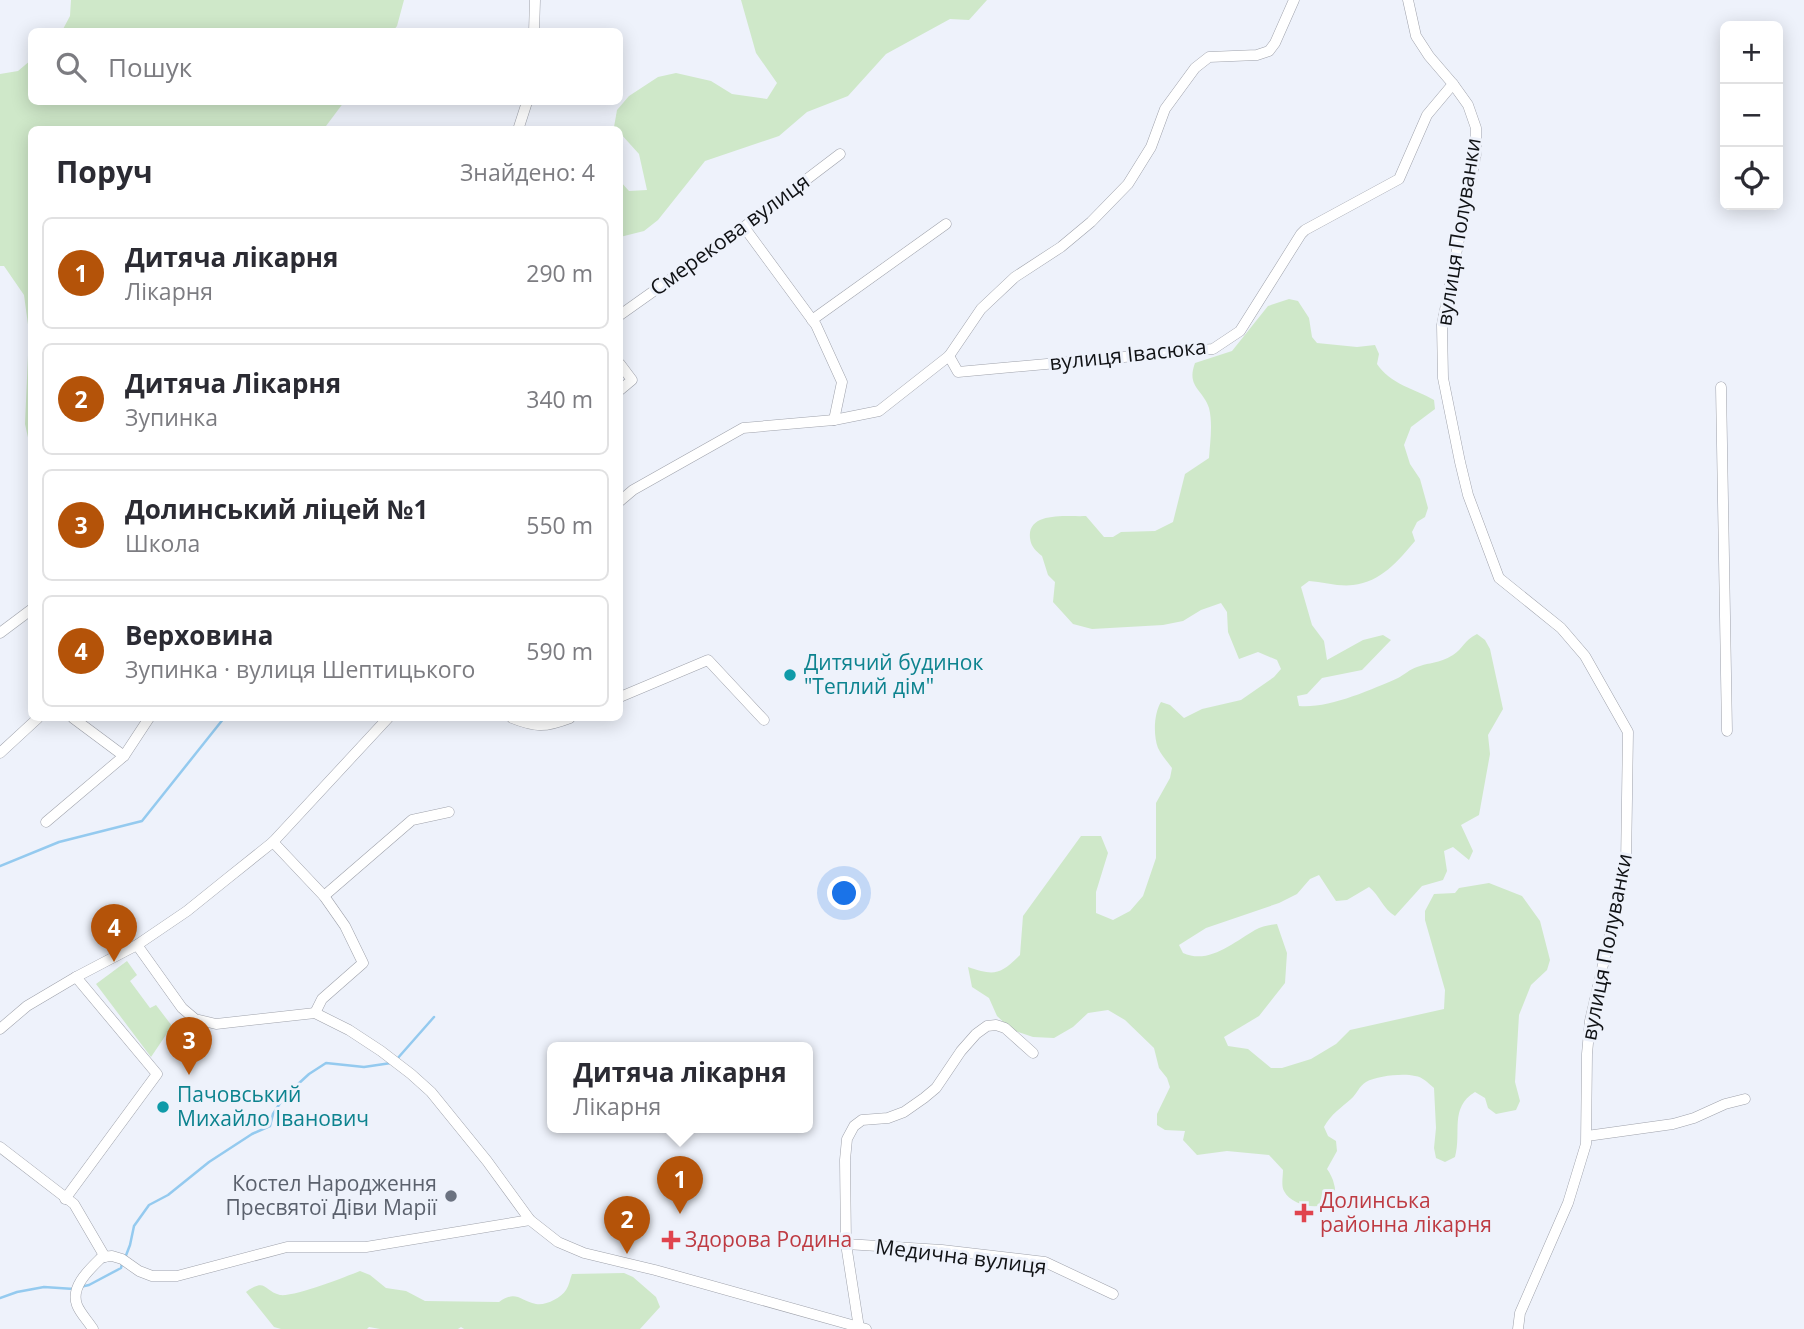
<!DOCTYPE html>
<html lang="uk">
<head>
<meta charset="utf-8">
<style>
  body { margin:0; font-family:"Open Sans",sans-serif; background:#f2f2f3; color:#2b2b33 }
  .controls { position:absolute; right:21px; top:21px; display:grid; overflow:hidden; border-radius:10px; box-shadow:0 4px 18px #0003 }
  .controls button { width:63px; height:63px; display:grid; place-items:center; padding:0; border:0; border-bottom:2px solid #e1e1e2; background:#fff; color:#2b2b33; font:35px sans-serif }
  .you { position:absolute; left:845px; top:894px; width:24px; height:24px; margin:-18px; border:5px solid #fff; border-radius:50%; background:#1a73e8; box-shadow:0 0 0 10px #1a73e833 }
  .badge { display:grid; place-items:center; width:46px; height:46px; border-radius:50%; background:#b45309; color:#fff; font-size:23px; font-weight:700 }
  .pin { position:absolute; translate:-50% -58px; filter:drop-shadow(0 2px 4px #0008) }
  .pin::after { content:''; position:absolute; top:37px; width:24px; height:21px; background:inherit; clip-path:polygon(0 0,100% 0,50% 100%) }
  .popup { position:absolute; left:547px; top:1042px; width:266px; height:91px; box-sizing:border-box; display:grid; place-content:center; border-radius:10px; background:#fff; filter:drop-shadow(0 2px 5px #0005); font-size:23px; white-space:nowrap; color:#7c7c81 }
  .popup b { font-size:26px; color:#2b2b33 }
  .popup::after { content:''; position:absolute; left:50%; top:100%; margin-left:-14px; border:14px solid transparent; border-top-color:#fff }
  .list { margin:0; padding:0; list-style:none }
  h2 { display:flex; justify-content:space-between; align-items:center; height:91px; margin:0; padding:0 28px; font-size:30px }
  h2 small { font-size:23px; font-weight:400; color:#7c7c81 }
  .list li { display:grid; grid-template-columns:46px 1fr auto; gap:21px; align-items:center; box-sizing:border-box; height:112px; margin:0 14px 14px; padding:0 14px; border:2px solid #e1e1e2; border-radius:10px }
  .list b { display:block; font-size:26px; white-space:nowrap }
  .list p { margin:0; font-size:23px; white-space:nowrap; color:#7c7c81 }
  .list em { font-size:23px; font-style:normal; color:#7c7c81 }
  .icon { flex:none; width:38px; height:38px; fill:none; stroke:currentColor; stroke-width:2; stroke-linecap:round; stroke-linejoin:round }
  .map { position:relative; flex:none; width:1804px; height:1329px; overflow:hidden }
  .search { position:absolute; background:#fff; box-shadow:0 4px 18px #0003; left:28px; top:28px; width:595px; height:77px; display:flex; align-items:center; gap:18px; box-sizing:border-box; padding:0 24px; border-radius:10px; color:#7c7c81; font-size:26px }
  .panel { position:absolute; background:#fff; box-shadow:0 4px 18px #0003; left:28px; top:126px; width:595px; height:595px; border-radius:10px }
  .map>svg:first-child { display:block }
</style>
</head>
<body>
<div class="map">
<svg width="1804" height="1329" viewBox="0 0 1804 1329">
  <rect width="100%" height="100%" fill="#eef2fb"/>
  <g fill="#cfe8c9">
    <path d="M71 0H404L397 26 393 31H62L70 16Z"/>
    <path d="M741 0H987L969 20 950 19 886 54 848 96 807 112 779 136 705 161 658 220 644 231 620 237V181L629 191 647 190 639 154 620 133V130L616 129 614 127 617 110 629 96 658 77 676 73 711 81 732 94 767 99 777 83 756 53Z"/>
    <path d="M31 60 32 102H344L326 126 315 129 32 130 31 444 29 442 25 424 29 332 24 295 4 266H0V74L18 71Z"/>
    <path d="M1289 299 1298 301 1309 318 1312 337 1317 343 1357 347 1375 345 1379 354 1377 364C1390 384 1415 389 1434 400L1435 409 1411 427 1404 445 1410 464 1420 479 1428 508 1425 517 1417 522 1412 532 1415 541C1398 561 1381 582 1353 585 1340 587 1323 582 1309 581L1301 587 1312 625 1324 641 1327 660 1363 640 1383 635 1391 640 1362 670 1322 678 1307 694 1297 696 1299 706C1327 709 1371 690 1398 678 1404 675 1410 669 1417 667 1430 662 1438 664 1453 655 1463 649 1464 640 1477 634L1485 640 1490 649 1503 709 1488 735 1490 754 1479 815 1461 825 1473 851 1469 860 1453 847 1444 851 1447 871 1443 880 1422 886 1395 916C1383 909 1380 896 1369 887L1347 900 1336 901 1319 875 1310 879 1297 894 1279 903 1206 928 1179 945 1183 953C1209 965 1234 942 1255 930 1262 926 1270 925 1277 924L1287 953 1285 983 1259 1016 1224 1037 1228 1046 1248 1049 1271 1068H1282L1311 1059 1336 1044 1350 1030 1444 1009 1445 990 1425 920V911L1434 894 1455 893 1459 888 1489 883 1522 896 1540 921 1550 960 1547 970 1531 985 1519 1015 1515 1082 1520 1101 1516 1110 1496 1114 1488 1108 1485 1098 1475 1092C1449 1108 1462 1132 1455 1157L1445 1162 1436 1158 1434 1148 1436 1128 1434 1088C1428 1083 1423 1077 1415 1076 1403 1073 1377 1076 1366 1082 1359 1086 1357 1094 1351 1099 1341 1108 1331 1114 1324 1127L1328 1136 1336 1141 1337 1151 1327 1169C1330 1173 1333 1179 1334 1184 1343 1214 1294 1211 1284 1191 1281 1186 1283 1176 1283 1170L1269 1155 1227 1151 1197 1155 1183 1140 1185 1131 1165 1130 1157 1125V1114L1170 1087 1167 1078 1159 1068 1154 1048 1125 1020 1108 1010 1088 1013 1073 1027 1054 1038 1033 1037 1012 1030 997 1016 989 998 972 987 968 967C994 976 1000 975 1020 955L1023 916 1081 836H1101L1108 853 1096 892V913L1113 920 1130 911 1143 896 1156 858V803L1170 778 1172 768C1167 761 1161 755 1158 748 1153 735 1154 713 1161 702L1170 705 1184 718 1202 709 1241 700 1274 677 1281 669 1277 660 1258 652 1239 659 1228 632 1227 612 1221 603 1201 610 1183 621 1163 625 1092 629 1073 624 1053 602 1055 582 1048 575 1042 556C1036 551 1031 547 1030 538 1027 511 1068 517 1086 516L1104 537H1113L1121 532 1155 531 1173 522 1185 474 1209 458C1210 443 1213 424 1209 408 1203 389 1186 387 1195 363L1232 351 1268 306Z"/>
    <path d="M127 961 137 975 130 981 150 1008 156 1005 172 1026 151 1057 96 984Z"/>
    <path d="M360 1271 370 1275 386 1288 406 1291 425 1301 499 1302C516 1290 519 1300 536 1304 545 1306 561 1298 566 1290 569 1286 570 1279 572 1274L624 1273 633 1277 656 1297 660 1307 640 1329H464L461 1327 458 1329H380L369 1327 367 1329H281L274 1327 246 1292C266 1277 264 1291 280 1295 294 1297 345 1277 360 1271Z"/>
  </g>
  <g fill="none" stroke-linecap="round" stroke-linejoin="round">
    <g stroke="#94caef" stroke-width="2.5">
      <path d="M0 866 59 842 142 821 224 718"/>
      <path d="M397 1059 434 1017"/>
      <path d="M125 1258 130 1245 134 1226 149 1205 168 1195 209 1162 252 1134 270 1126 273 1114 284 1097 309 1074 326 1063 364 1067 391 1063"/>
      <path d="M80 1287 89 1285 121 1268 122 1264"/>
      <path d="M0 1298 17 1292 44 1287 74 1289"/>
    </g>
    <g stroke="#9fa2ab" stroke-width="11">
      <g id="minor">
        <path d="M1408 0 1416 36 1429 56 1453 84 1468 105 1476 128V154L1442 325 1443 378 1460 462 1468 495 1499 578 1561 628 1585 656 1628 732 1626 865 1590 1021 1587 1054 1586 1144 1568 1203 1520 1313 1518 1329"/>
        <path d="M534 32 535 0"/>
        <path d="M518 130 527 102"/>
        <path d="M744 227 816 325 842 382 834 420"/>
        <path d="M620 315 744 227 840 154"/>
        <path d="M812 320 946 224"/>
        <path d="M949 356 981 309 1015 277 1061 247 1091 222 1128 184 1151 147 1165 109 1195 68 1209 57 1257 55 1269 51 1275 43 1294 0"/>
        <path d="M620 364 632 380 620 390"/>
        <path d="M1721 387 1727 731"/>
        <path d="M620 501 633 490 743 428 834 420 879 411 949 356 958 372 1213 349 1240 331 1301 234 1305 230 1399 179 1427 115 1453 84"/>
        <path d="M0 633 32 609"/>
        <path d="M620 697 708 660 764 720"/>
        <path d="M73 718 124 756"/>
        <path d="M512 718C537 728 546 727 570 718"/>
        <path d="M0 753 38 718"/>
        <path d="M46 822 124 756 149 718"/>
        <path d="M273 842 324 896 345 926 363 963 322 999 315 1013"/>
        <path d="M324 896 412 820 449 812"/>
        <path d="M137 945 182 1008 195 1019 216 1024 315 1013 349 1030 381 1051 411 1074 431 1092 487 1161 530 1220 558 1242 584 1253 655 1270 866 1329"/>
        <path d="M0 1029 27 1006 76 977 137 945 187 911 228 878 273 842 388 718"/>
        <path d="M1587 1136 1673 1124 1694 1118 1725 1104 1745 1099"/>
        <path d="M0 1147 74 1204 105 1257"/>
        <path d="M65 1199 157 1074 76 977"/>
        <path d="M846 1244 942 1250 1045 1262 1113 1294"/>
        <path d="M859 1328 846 1244 845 1160 847 1139 854 1126 862 1120 888 1118 904 1112 924 1098 936 1088 961 1051 976 1034 987 1026 996 1025 1005 1028 1033 1053"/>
        <path d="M93 1329C88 1321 80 1313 77 1305 70 1286 90 1269 102 1257L112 1256 122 1259 139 1271 152 1276H177L287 1247H366L530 1220"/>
      </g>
    </g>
    <use href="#minor" stroke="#fff" stroke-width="10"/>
  </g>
  <g fill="#0f9aa8" stroke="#eef2fb" stroke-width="2.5">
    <circle cx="790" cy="675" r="7"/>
    <circle cx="163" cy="1107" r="7"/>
  </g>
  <circle fill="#6b7280" stroke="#eef2fb" stroke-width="2.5" cx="451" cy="1196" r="7"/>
  <g fill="#e0444e" stroke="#eef2fb" stroke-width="2.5">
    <path d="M1300.5 1202.5h7v7h7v7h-7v7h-7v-7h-7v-7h7z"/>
    <path d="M667.5 1229.5h7v7h7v7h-7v7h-7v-7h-7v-7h7z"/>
  </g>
  <g text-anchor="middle" stroke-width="6" stroke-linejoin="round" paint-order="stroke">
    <g font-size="21" fill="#101215" stroke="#eef2fb">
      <text transform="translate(1459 232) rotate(-81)" y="7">вулиця Полуванки</text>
      <text transform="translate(730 235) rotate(-36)" y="7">Смерекова вулиця</text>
      <text transform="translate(1128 355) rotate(-6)" y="7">вулиця Івасюка</text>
      <text transform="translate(1607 947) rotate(-79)" y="7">вулиця Полуванки</text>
      <text transform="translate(961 1257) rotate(7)" y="7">Медична вулиця</text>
    </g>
    <g font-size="21" fill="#0d838f" stroke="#eef2fb" text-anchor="start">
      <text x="804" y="670">Дитячий будинок<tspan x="804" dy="24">"Теплий дім"</tspan></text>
      <text x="177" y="1102">Пачовський<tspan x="177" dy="24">Михайло Іванович</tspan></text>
    </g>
    <g font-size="21" fill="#5b616d" stroke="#eef2fb" text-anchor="end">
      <text x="437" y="1191">Костел Народження<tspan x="437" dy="24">Пресвятої Діви Марії</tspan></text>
    </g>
    <g font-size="21" fill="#be3a42" stroke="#eef2fb" text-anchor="start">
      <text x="1320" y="1208">Долинська<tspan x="1320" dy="24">районна лікарня</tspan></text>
      <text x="685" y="1247">Здорова Родина</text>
    </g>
  </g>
</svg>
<div class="controls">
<button>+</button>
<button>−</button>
<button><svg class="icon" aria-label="locate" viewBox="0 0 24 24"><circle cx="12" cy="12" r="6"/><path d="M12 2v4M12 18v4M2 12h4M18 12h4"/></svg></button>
</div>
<div class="you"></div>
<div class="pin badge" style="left:680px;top:1214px">1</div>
<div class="popup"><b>Дитяча лікарня</b>Лікарня</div>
<div class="pin badge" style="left:627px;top:1254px">2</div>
<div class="pin badge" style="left:189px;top:1075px">3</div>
<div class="pin badge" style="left:114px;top:962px">4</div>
<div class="search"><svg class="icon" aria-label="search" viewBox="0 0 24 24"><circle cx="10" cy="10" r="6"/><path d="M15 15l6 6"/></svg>Пошук</div>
<section class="panel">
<h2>Поруч<small>Знайдено: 4</small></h2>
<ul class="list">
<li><span class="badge">1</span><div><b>Дитяча лікарня</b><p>Лікарня</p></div><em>290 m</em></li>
<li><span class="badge">2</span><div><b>Дитяча Лікарня</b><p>Зупинка</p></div><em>340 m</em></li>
<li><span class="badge">3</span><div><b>Долинський ліцей №1</b><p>Школа</p></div><em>550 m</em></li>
<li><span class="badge">4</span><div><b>Верховина</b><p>Зупинка · вулиця Шептицького</p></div><em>590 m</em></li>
</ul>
</section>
</div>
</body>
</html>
